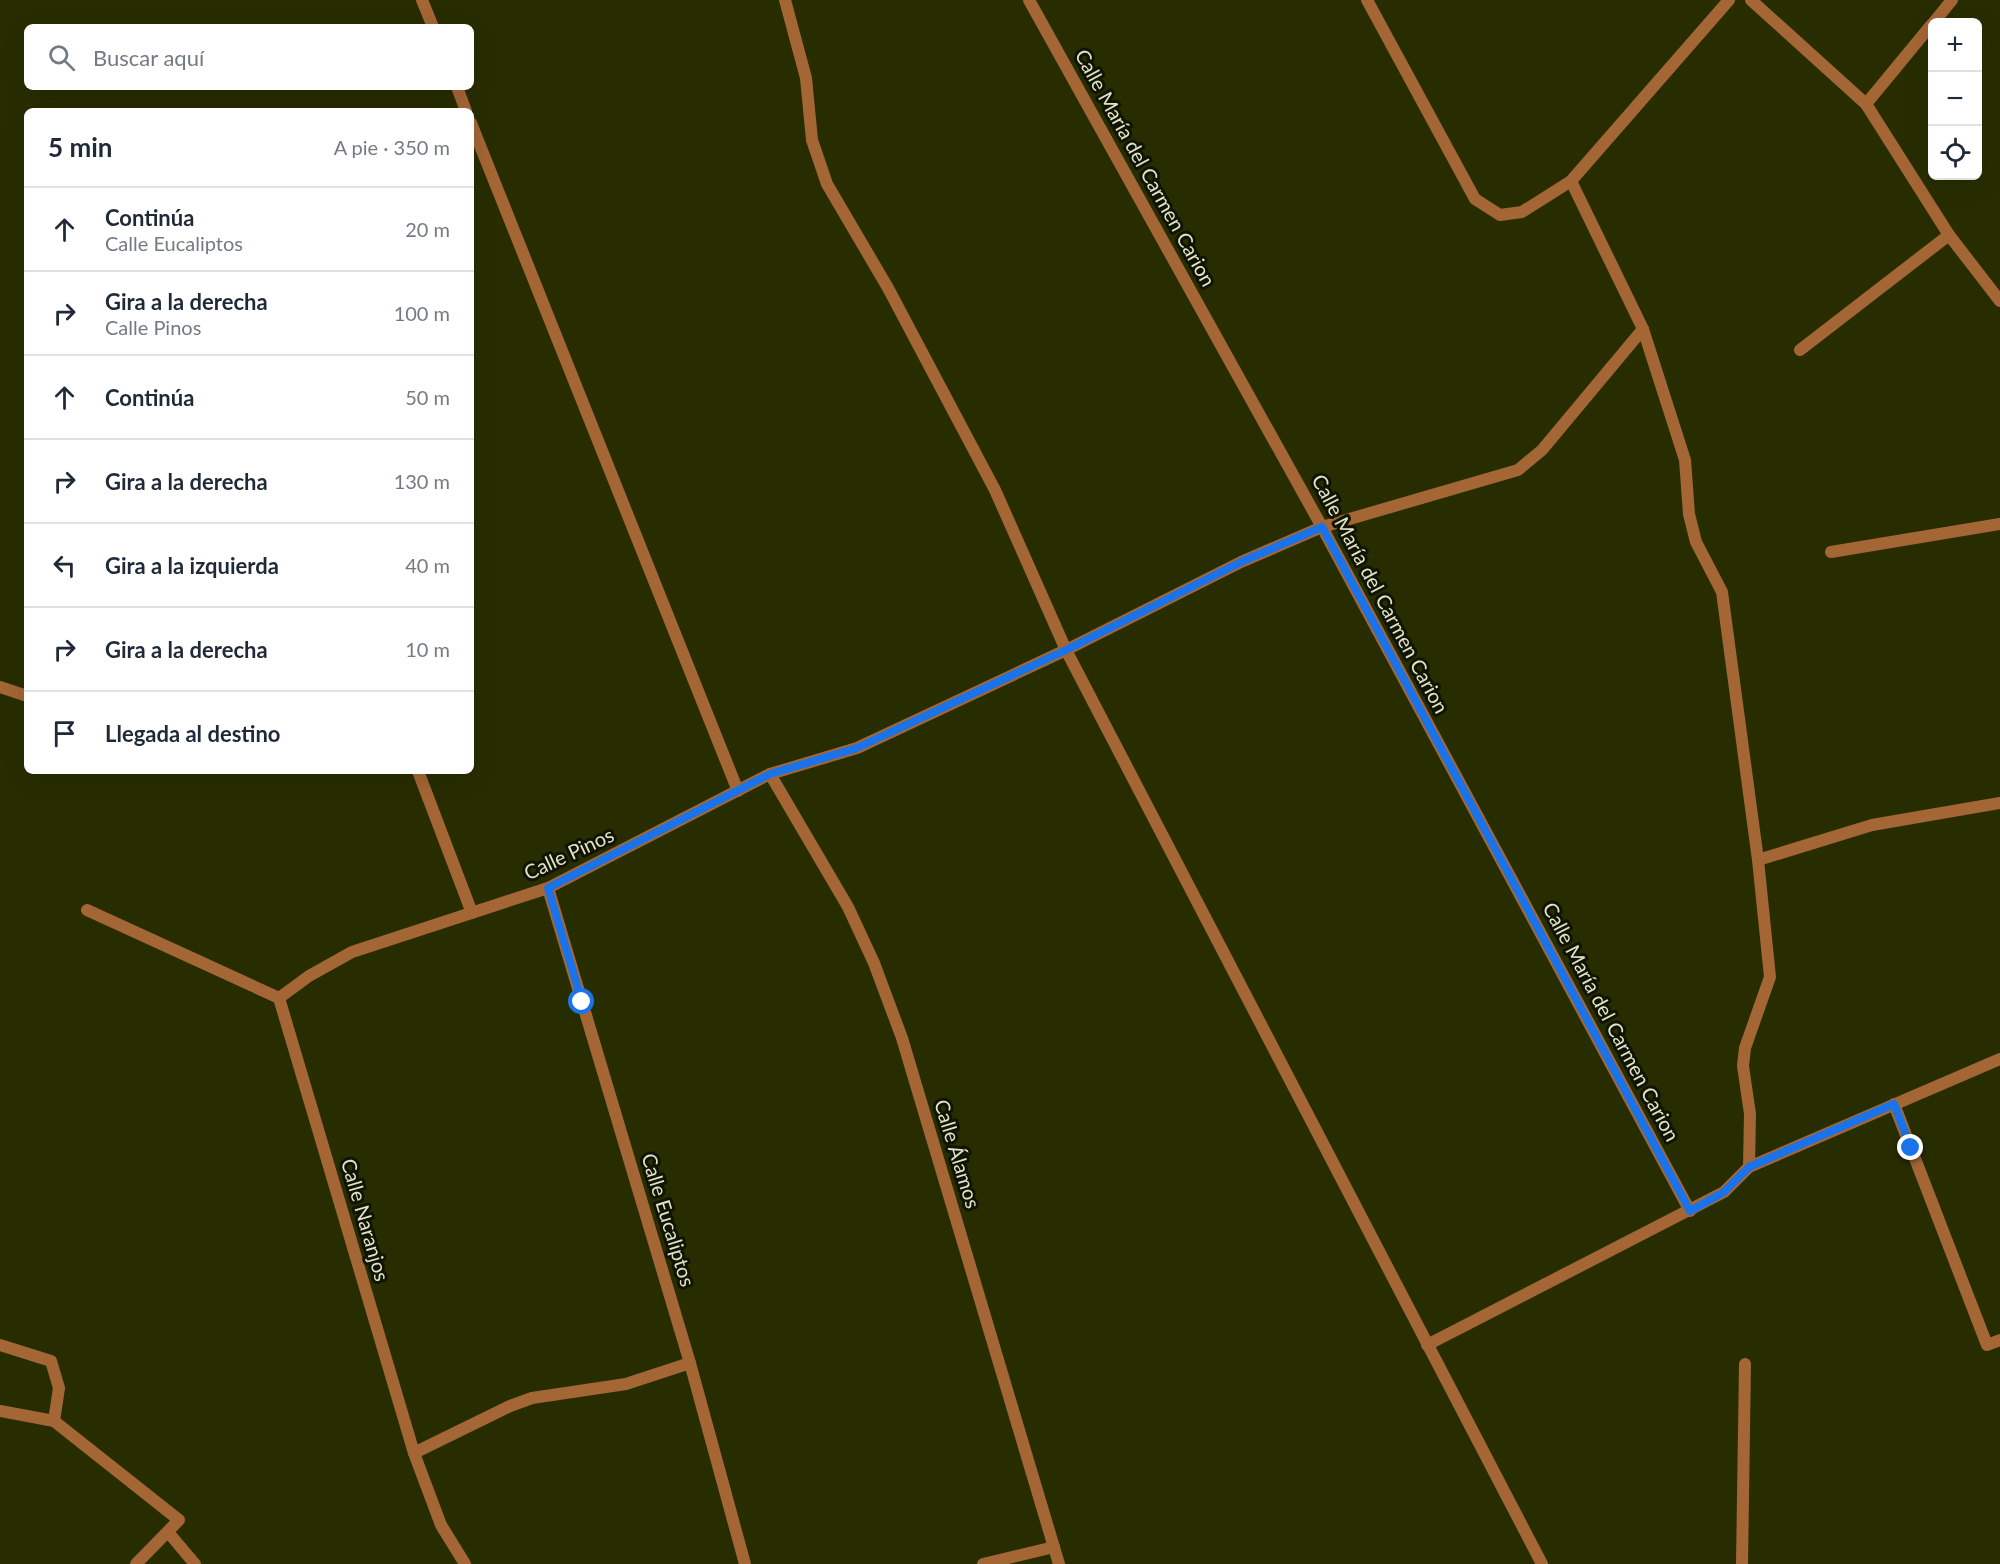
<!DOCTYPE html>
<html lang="es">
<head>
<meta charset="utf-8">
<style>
  body { margin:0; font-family:Lato,sans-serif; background:#f6f6f7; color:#1f2937 }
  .controls { position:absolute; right:18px; top:18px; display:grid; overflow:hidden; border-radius:9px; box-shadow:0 6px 24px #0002 }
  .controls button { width:54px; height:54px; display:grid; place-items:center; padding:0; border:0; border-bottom:2px solid #e0e1e3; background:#fff; color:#1f2937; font:30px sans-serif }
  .stop { position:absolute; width:18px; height:18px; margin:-14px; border:4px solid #1a73e8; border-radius:50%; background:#fff }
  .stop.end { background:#1a73e8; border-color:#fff; box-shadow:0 2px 6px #0008 }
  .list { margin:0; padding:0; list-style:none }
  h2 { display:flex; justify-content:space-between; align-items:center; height:78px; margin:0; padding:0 24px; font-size:26px }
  h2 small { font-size:20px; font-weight:400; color:#747a83 }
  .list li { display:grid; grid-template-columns:39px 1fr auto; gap:18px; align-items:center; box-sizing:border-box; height:84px; padding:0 24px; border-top:2px solid #e0e1e3 }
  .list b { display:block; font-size:22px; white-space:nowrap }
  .list p { margin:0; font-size:20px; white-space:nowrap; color:#747a83 }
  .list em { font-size:20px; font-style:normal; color:#747a83 }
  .icon { flex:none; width:33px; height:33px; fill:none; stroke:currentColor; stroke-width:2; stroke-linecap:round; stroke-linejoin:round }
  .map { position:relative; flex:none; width:2000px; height:1564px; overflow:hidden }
  .search { position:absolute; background:#fff; box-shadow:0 6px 24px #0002; left:24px; top:24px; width:450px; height:66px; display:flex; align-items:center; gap:15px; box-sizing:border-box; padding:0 21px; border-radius:9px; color:#747a83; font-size:22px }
  .panel { position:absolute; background:#fff; box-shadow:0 6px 24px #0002; left:24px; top:108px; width:450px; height:666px; border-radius:9px }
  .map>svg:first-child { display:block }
</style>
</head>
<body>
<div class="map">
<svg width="2000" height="1564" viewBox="0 0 2000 1564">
  <rect width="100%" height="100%" fill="#282d00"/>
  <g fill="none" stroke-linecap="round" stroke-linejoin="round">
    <g stroke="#a46635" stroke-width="12">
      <path d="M422 0 433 27"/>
      <path d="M785 0 806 78 812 140 827 184 888 288 995 490 1066 650 1542 1564"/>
      <path d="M1029 0 1322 527 1690 1211"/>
      <path d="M1367 0 1475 199 1500 215 1522 212 1571 181 1729 0"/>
      <path d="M1751 0 1866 104 1949 235 2000 301"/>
      <path d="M1934 22 1952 0"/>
      <path d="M457 87 466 111"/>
      <path d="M1866 104 1932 24"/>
      <path d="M471 123 738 791"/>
      <path d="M1571 181 1643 329 1685 460 1689 514 1696 542 1722 592 1758 860 1770 977 1745 1048 1743 1066 1750 1114 1749 1167"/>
      <path d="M1800 350 1949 235"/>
      <path d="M1831 552 2000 524"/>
      <path d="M0 687 27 696"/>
      <path d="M418 771 472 913"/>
      <path d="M770 774 848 907 874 963 902 1038 1059 1564"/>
      <path d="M1758 860 1872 825 2000 803"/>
      <path d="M548 888 690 1363 745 1564"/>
      <path d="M87 910 279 998 309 976 352 952 548 888 770 774 857 748 1066 650 1241 562 1322 527 1518 470 1542 450 1643 329"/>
      <path d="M279 998 414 1453 441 1525 465 1564"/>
      <path d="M1894 1104 1987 1345 2000 1340"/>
      <path d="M0 1345 51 1361 59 1388 54 1421"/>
      <path d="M1427 1345 1724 1192 1749 1167 2000 1059"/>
      <path d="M0 1411 54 1421 179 1520 136 1564"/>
      <path d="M414 1453 510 1406 532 1398 626 1384 690 1363"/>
      <path d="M168 1532 195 1564"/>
      <path d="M983 1564 1054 1547"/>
      <path d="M1742 1564 1745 1364"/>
    </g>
  </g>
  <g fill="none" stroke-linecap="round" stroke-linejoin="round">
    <path stroke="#1a73e8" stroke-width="8" d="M582 1002 548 888 770 774 857 748 1066 650 1241 562 1322 527 1690 1211 1724 1192 1749 1167 1894 1104 1911 1148"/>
  </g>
  <g text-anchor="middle" stroke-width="6" stroke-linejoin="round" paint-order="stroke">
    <g font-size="20" fill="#dfe4cb" stroke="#111403">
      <text transform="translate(1145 168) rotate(61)" y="7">Calle María del Carmen Carion</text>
      <text transform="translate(1380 594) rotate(62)" y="7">Calle María del Carmen Carion</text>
      <text transform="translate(569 854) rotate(-25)" y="7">Calle Pinos</text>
      <text transform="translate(1611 1022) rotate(62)" y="7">Calle María del Carmen Carion</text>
      <text transform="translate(957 1154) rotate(73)" y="7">Calle Álamos</text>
      <text transform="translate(365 1220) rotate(74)" y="7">Calle Naranjos</text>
      <text transform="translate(668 1220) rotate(73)" y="7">Calle Eucaliptos</text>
    </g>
  </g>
</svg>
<div class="controls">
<button>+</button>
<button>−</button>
<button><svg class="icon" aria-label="locate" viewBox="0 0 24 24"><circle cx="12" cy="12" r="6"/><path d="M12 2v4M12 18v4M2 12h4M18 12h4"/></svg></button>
</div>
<div class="stop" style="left:582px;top:1002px"></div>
<div class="stop end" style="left:1911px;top:1148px"></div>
<div class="search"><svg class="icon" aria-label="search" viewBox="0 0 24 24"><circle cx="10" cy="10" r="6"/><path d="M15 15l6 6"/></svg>Buscar aquí</div>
<section class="panel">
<h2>5 min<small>A pie · 350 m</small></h2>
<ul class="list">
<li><svg class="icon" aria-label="ahead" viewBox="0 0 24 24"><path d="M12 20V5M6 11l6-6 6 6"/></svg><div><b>Continúa</b><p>Calle Eucaliptos</p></div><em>20 m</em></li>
<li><svg class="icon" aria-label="right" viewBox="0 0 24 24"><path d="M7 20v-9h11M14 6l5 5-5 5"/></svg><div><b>Gira a la derecha</b><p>Calle Pinos</p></div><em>100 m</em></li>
<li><svg class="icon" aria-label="ahead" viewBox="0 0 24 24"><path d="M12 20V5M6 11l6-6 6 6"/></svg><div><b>Continúa</b></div><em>50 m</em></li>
<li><svg class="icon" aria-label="right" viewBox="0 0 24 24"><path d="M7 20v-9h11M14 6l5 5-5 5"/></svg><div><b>Gira a la derecha</b></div><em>130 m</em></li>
<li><svg class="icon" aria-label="left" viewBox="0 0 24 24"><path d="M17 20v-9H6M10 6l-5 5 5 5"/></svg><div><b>Gira a la izquierda</b></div><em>40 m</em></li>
<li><svg class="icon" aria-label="right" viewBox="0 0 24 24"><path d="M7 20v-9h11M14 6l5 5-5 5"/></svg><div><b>Gira a la derecha</b></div><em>10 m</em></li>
<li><svg class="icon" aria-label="arrive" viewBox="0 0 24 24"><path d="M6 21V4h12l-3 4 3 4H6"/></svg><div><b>Llegada al destino</b></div></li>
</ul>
</section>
</div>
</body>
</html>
